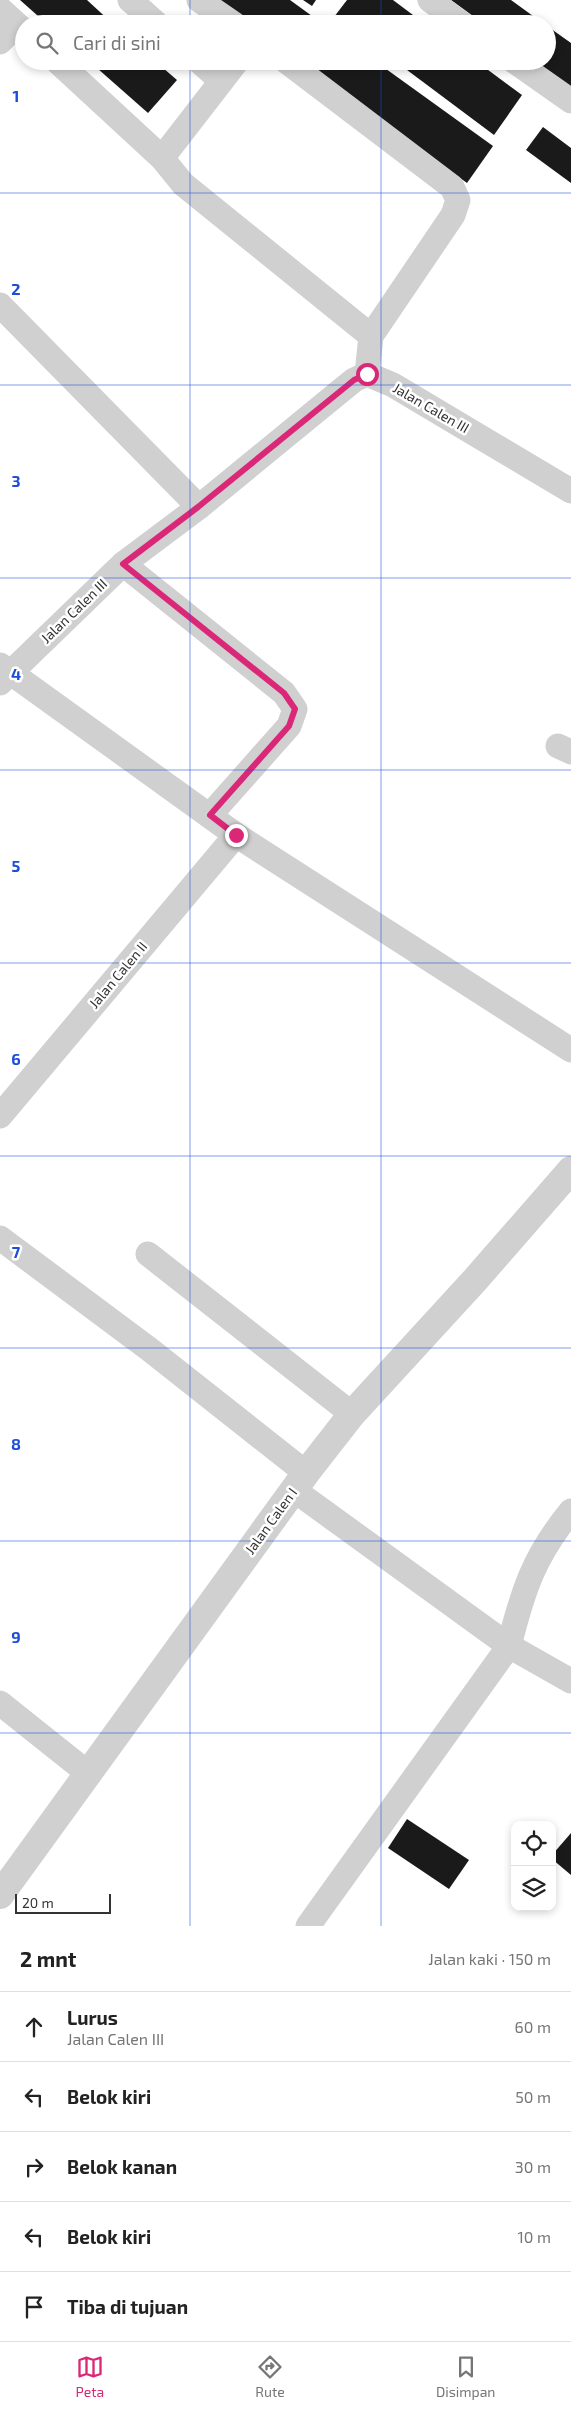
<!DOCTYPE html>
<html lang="id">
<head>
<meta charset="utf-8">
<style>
  body { margin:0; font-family:"Exo 2",sans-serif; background:#f2f2f2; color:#222 }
  .controls { position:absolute; right:15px; bottom:15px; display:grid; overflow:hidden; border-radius:10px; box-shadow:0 2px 8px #0003 }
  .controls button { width:45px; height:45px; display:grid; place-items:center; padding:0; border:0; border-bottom:1px solid #e0e0e0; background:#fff; color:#222; font:25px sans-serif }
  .scale { position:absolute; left:15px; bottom:12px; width:96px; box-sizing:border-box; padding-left:5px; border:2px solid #333; border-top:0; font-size:14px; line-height:18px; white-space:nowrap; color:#333; -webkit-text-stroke:4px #fff; paint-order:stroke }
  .stop { position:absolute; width:15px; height:15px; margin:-11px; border:4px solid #db2777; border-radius:50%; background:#fff }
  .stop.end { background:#db2777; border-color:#fff; box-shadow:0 1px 5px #0008 }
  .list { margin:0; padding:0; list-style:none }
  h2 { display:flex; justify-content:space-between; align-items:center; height:65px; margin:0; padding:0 20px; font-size:21px }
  h2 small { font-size:16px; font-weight:400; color:#767676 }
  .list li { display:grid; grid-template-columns:32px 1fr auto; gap:15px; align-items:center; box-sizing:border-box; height:70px; padding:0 20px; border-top:1px solid #e0e0e0 }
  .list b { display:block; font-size:19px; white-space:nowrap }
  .list p { margin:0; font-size:16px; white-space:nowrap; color:#767676 }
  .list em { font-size:16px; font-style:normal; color:#767676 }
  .icon { flex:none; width:28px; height:28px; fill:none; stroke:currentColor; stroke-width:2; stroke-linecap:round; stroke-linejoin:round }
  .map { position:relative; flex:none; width:571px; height:1926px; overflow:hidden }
  .search { position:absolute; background:#fff; box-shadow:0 2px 8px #0003; left:15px; right:15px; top:15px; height:55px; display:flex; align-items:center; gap:12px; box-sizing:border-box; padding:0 18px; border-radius:28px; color:#767676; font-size:19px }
  .sheet { height:415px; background:#fff }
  nav { display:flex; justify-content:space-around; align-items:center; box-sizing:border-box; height:70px; border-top:1px solid #e0e0e0; background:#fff; font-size:14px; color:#767676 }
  nav a { display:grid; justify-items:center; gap:2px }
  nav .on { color:#db2777 }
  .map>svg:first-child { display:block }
</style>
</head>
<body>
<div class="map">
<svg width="571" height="1926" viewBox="0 0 571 1926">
  <rect width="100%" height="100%" fill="#fff"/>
  <g fill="#1a1a1a">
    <path d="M20 0H87L113 24H47Z"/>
    <path d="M212 0H290L323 24H246Z"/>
    <path d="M303 0H316L312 6Z"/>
    <path d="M347 0H393L425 24H344L334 17Z"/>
    <path d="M451 0H511L544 24H484Z"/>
    <path d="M547 26 571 43V87L535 61H547Z"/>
    <path d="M89 61H155L177 80 148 113Z"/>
    <path d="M298 61H375L493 146 467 183Z"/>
    <path d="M395 61H476L522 95 494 135Z"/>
    <path d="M543 127 571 148V183L526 150Z"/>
    <path d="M407 1819 469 1860 449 1889 388 1848Z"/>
    <path d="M571 1833V1875L552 1859V1855Z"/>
  </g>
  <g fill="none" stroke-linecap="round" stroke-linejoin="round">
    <g stroke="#d0d0d0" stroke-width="25">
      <path d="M130 0 157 24"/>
      <path d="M199 0 234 24"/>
      <path d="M430 0 462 24"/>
      <path d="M0 9 24 31"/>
      <path d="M0 42 17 25"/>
      <path d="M57 61 162 158"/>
      <path d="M199 61 221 81"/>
      <path d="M237 61 162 158 183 184 371 336 367 374"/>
      <path d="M286 61 452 187 458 200 453 215 371 336"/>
      <path d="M514 61 571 101"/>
      <path d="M0 305 199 507"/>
      <path d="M123 564 284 693 295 709 289 726 210 815"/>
      <path d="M0 665 236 835 571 1050"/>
      <path d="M0 683 123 564 199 507 338 393 354 380 367 374 393 385 571 491"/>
      <path d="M558 746 571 752"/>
      <path d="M0 1116 236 835"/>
      <path d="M0 1238 149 1349 306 1473"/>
      <path d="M148 1254 352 1414"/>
      <path d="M294 1490 509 1646 571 1681"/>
      <path d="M0 1703 89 1774"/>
      <path d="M308 1926 509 1646C523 1590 534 1556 571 1511"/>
    </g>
    <path stroke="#d0d0d0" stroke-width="28" d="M0 1895 306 1473 352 1414 475 1280 571 1170"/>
  </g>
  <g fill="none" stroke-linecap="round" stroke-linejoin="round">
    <path stroke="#db2777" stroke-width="6" d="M236 835 210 815 289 726 295 709 284 693 123 564 198 507 338 393 354 380 367 374"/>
  </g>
  <path fill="none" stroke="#1d4ed8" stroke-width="1" stroke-opacity="0.55" d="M190 0V24M381 0V24M190 61V1926M381 61V1926M0 193H571M0 385H571M0 578H571M0 770H571M0 963H571M0 1156H571M0 1348H571M0 1541H571M0 1733H571"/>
  <g text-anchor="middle" stroke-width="5" stroke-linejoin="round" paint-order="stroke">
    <g font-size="14" fill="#333" stroke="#fff">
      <text transform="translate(431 408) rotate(30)" y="5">Jalan Calen III</text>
      <text transform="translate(74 611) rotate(-44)" y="5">Jalan Calen III</text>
      <text transform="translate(118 975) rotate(-50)" y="5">Jalan Calen II</text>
      <text transform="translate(271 1521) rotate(-54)" y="5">Jalan Calen I</text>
    </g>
  </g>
  <g font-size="16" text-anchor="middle" font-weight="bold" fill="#1d4ed8" stroke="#fff" stroke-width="5" stroke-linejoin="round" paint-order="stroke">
    <text x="16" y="102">1</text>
    <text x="16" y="295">2</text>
    <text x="16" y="487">3</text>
    <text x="16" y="680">4</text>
    <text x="16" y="872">5</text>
    <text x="16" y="1065">6</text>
    <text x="16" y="1258">7</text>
    <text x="16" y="1450">8</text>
    <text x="16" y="1643">9</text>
  </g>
</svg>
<div class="controls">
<button><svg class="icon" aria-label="locate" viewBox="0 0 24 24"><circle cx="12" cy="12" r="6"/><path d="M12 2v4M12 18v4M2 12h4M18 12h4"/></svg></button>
<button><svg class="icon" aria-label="layers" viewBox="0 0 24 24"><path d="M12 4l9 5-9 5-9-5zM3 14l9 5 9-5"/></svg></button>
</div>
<div class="scale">20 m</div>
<div class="stop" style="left:367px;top:374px"></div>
<div class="stop end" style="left:236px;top:835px"></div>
<div class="search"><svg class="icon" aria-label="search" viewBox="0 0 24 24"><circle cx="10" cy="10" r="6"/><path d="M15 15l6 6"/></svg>Cari di sini</div>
</div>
<section class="sheet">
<h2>2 mnt<small>Jalan kaki · 150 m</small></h2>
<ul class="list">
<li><svg class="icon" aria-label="ahead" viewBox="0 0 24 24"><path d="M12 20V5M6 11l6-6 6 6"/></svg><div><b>Lurus</b><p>Jalan Calen III</p></div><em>60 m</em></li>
<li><svg class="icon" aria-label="left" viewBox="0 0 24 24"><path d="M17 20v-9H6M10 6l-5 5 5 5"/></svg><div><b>Belok kiri</b></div><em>50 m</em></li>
<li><svg class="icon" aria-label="right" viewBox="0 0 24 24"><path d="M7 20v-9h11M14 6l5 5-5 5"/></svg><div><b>Belok kanan</b></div><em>30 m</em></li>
<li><svg class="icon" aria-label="left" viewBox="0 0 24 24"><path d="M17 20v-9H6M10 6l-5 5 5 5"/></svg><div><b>Belok kiri</b></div><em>10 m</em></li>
<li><svg class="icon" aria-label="arrive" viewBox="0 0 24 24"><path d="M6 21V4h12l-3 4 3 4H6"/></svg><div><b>Tiba di tujuan</b></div></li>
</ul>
</section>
<nav>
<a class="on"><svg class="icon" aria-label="map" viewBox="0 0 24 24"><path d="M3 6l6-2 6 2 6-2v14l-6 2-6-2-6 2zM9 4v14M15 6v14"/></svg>Peta</a>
<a><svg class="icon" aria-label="directions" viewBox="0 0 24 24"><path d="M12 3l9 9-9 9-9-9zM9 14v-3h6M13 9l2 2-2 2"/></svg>Rute</a>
<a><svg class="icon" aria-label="saved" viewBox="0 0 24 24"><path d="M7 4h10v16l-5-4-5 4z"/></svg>Disimpan</a>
</nav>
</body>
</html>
